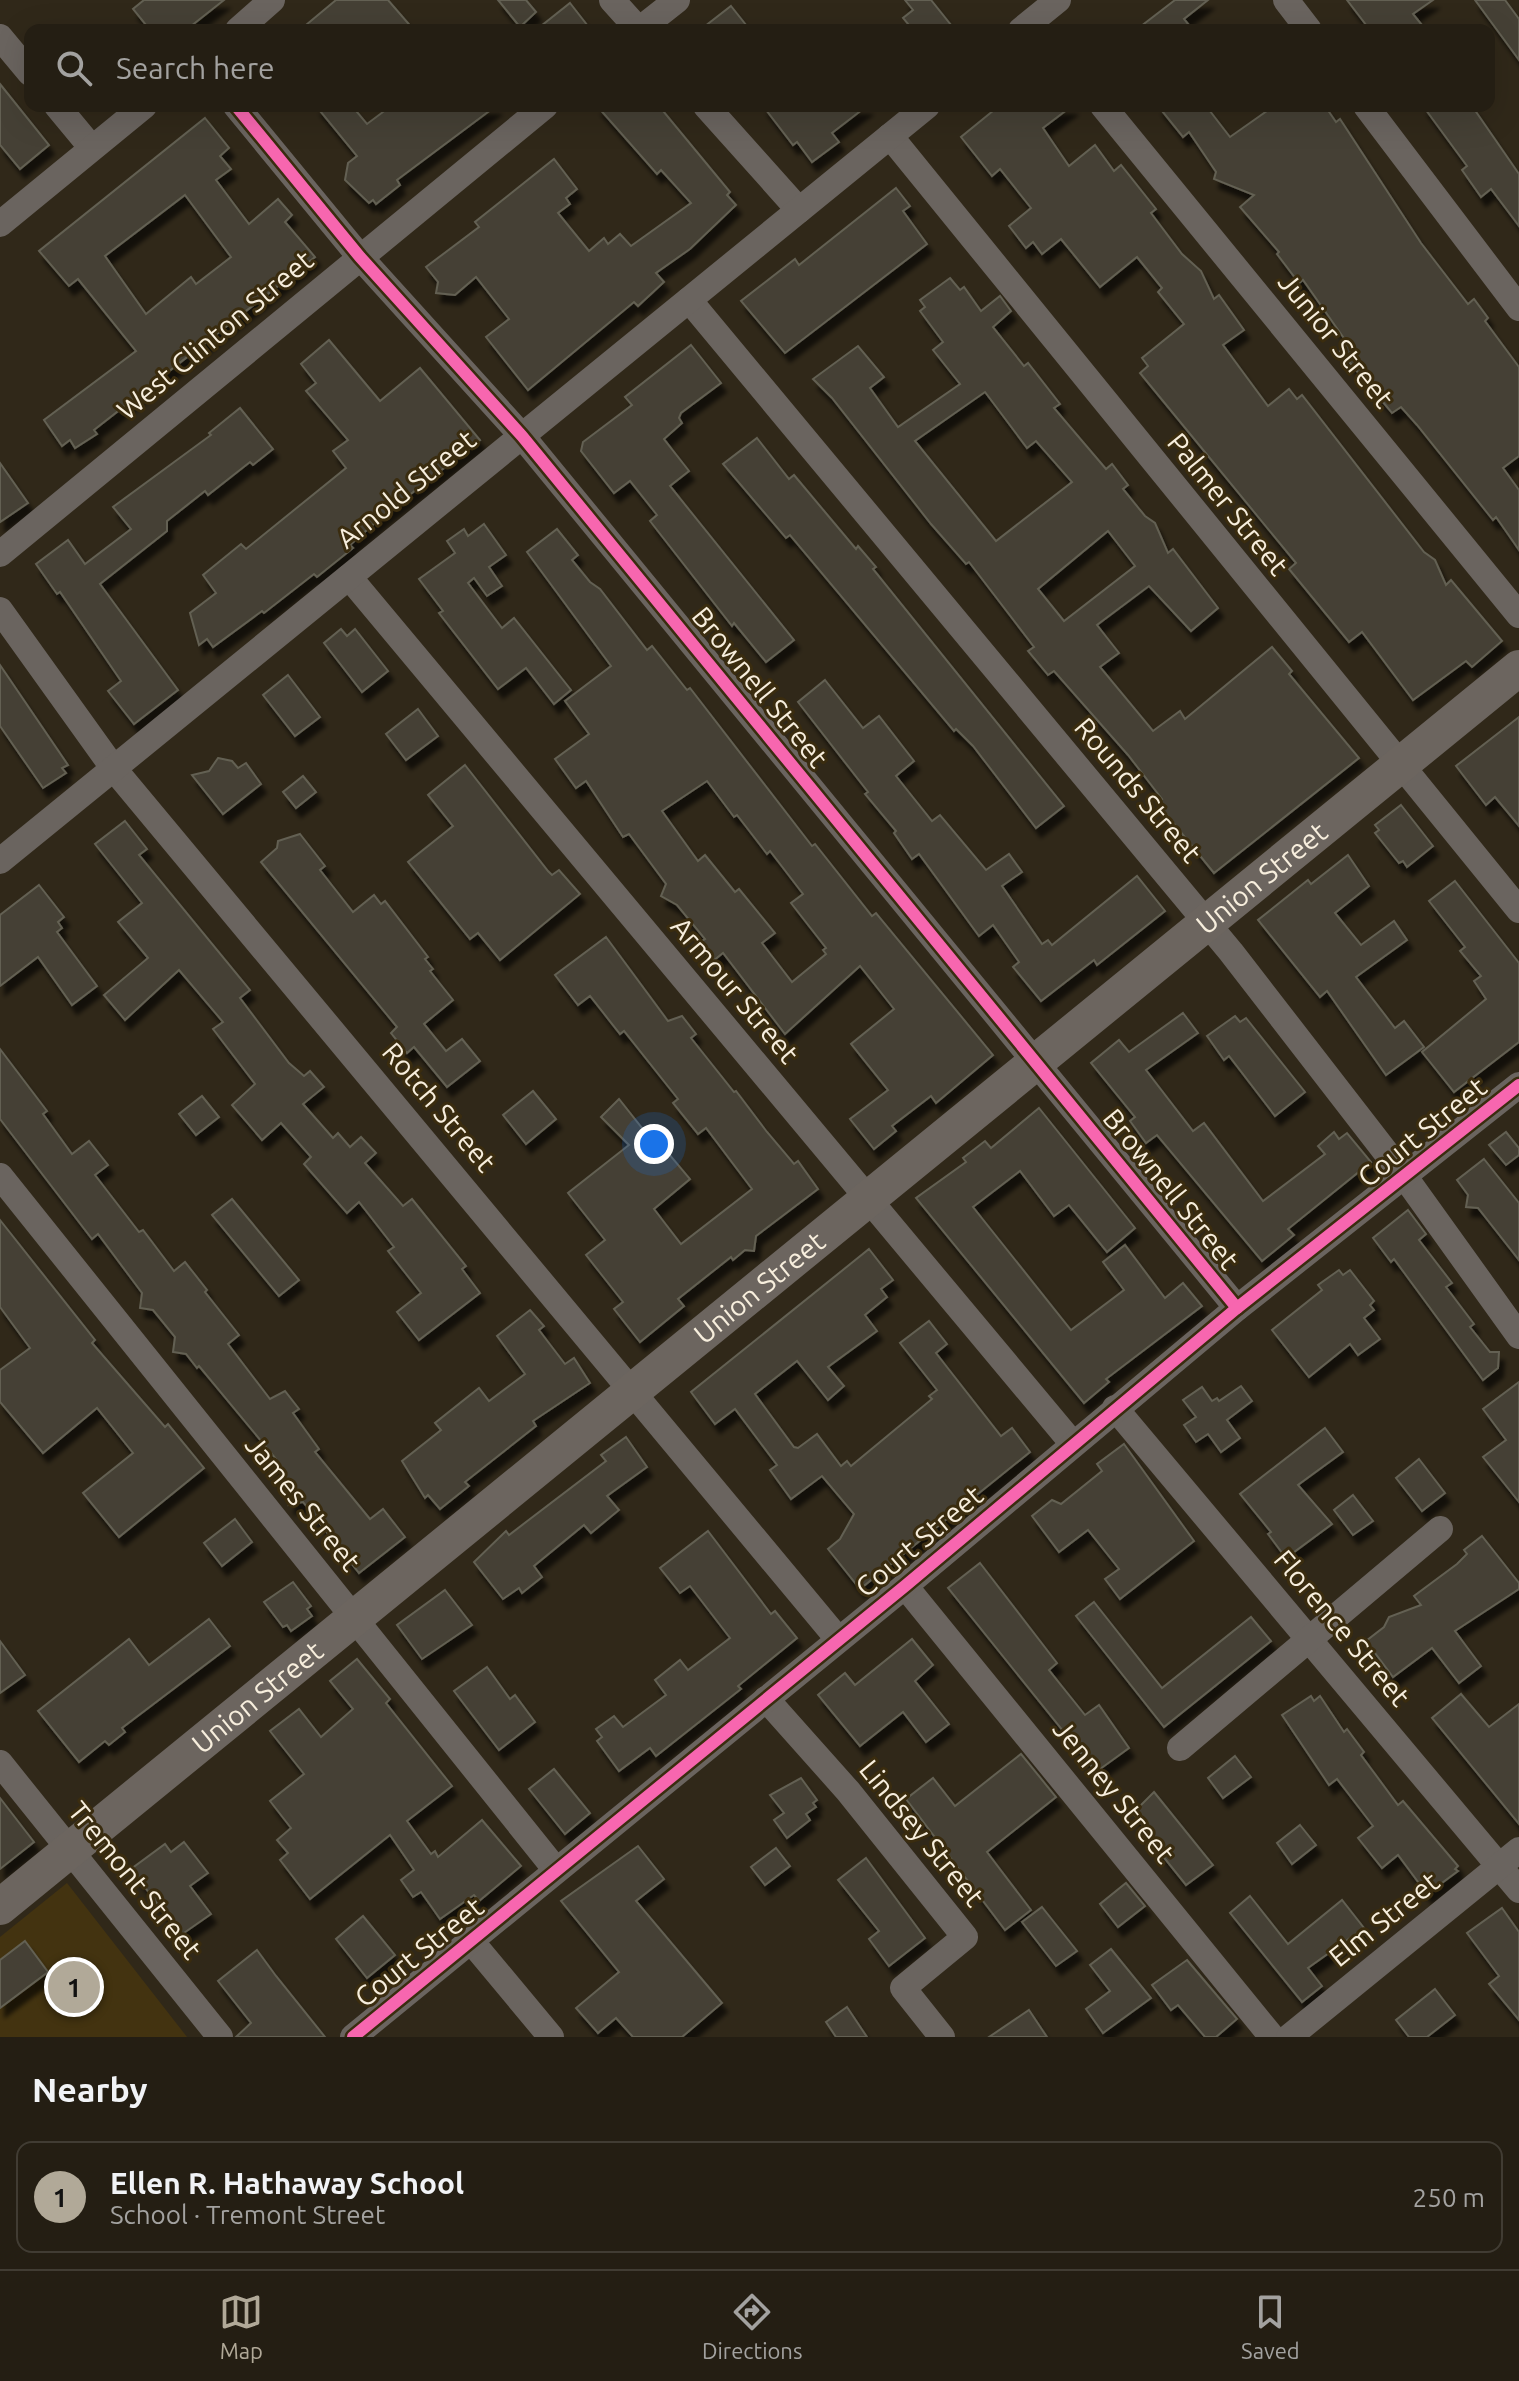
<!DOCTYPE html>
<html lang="en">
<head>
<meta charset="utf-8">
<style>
  body { margin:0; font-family:Ubuntu,sans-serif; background:#302b21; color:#f1f3f6 }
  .you { position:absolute; left:654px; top:1144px; width:28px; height:28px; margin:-20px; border:6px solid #fff; border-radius:50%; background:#1a73e8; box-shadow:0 0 0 12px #1a73e833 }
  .badge { display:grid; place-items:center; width:52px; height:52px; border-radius:50%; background:#b1a998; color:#111; font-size:26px; font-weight:700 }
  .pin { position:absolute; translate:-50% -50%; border:4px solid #fff; box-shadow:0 2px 8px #0006 }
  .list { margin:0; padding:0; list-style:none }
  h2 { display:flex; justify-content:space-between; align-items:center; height:104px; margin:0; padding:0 32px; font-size:34px }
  h2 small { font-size:26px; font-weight:400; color:#a3a2a0 }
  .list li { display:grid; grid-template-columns:52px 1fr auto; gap:24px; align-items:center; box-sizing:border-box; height:112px; margin:0 16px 16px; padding:0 16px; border:2px solid #413c33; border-radius:16px }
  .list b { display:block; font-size:30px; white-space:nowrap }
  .list p { margin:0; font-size:26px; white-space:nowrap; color:#a3a2a0 }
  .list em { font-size:26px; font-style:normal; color:#a3a2a0 }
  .icon { flex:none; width:44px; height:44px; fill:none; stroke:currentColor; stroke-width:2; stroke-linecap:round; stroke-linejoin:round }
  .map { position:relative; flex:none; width:1519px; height:2037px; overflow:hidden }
  .search { position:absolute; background:#241e13; box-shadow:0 8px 32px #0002; left:24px; right:24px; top:24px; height:88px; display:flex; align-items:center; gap:20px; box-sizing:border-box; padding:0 28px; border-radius:16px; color:#a3a2a0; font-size:30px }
  .sheet { height:232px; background:#241e13 }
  nav { display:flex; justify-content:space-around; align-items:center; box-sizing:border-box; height:112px; border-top:2px solid #413c33; background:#241e13; font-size:22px; color:#a3a2a0 }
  nav a { display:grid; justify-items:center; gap:4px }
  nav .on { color:#b1a998 }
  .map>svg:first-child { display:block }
</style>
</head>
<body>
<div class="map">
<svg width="1519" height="2037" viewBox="0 0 1519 2037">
  <defs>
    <filter id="shadow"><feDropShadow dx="5" dy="9" stdDeviation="2" flood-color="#0009"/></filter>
  </defs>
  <rect width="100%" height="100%" fill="#302819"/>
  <path fill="#433310" d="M67 1883 187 2037H0V1937Z"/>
  <g fill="#444134" stroke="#636053" stroke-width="2" fill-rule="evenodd" filter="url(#shadow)">
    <path d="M144 0H224L186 30H150L133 9Z"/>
    <path d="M336 0H388L414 30H300Z"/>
    <path d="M498 0H526L536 12 520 27Z"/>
    <path d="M905 0H931L955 30H913L903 18 913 10Z"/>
    <path d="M1175 0H1208L1184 19 1193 30H1136Z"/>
    <path d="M1347 0H1433L1413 14 1426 30H1370Z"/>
    <path d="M1475 0H1505L1519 19V60Z"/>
    <path d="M570 3 591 30H536Z"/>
    <path d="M731 6 750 30H700Z"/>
    <path d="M0 84 49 145 20 169 0 145Z"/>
    <path d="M316 106H352L367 124 391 106H496L397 180 400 185 376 204 373 200 369 203 345 180 348 163 357 156Z"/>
    <path d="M597 106H659L730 192 727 195 736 205 690 249 656 273 664 282 638 306 634 302 528 390 486 337 509 319 476 277 455 295 436 293 438 282 426 267 479 227 475 222 554 159 577 189 566 198 570 204 558 213 589 251 604 238 608 244 620 234 631 246 691 203 661 170 657 174Z"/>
    <path d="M763 106H867L832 133 839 142 812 162 797 142 793 145Z"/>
    <path d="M999 106H1072L1043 128 1069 166 1095 145 1114 171 1121 165 1156 209 1151 213 1182 254 1201 271 1214 299 1219 295 1244 330 1223 345 1268 406 1289 389 1297 399 1302 395 1424 552 1435 560 1446 585 1451 580 1502 641 1472 667 1466 661 1413 700 1362 632 1349 642 1289 569 1296 563 1140 373 1148 366 1142 358 1184 324 1158 292 1162 288 1137 257 1100 287 1061 239 1042 254 1033 242 1026 248 1009 226 1031 208 1000 169 992 176 961 137Z"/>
    <path d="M1158 106H1206L1230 137 1274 106H1325L1336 122 1340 119 1421 243 1468 304 1474 299 1488 318 1485 321 1519 367V456L1503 468 1519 490V550L1496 517 1493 520 1417 425 1401 407 1392 413 1340 351 1348 344 1303 280 1299 283 1277 254 1279 252 1240 207 1254 195 1214 179 1216 172 1189 132 1183 137Z"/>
    <path d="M1423 106H1472L1519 174V226L1491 189 1481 197 1462 170 1467 166Z"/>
    <path d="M205 118 229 148 220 156 231 169 216 180 249 224 278 199 292 215 285 222 315 257 94 430 97 434 75 448 70 440 62 446 44 420 136 351 78 279 69 286 39 251ZM185 195 231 257 196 284 191 277 146 314 105 256Z"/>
    <path d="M896 188 910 206 903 211 927 244 785 353 741 301 795 259 799 265Z"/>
    <path d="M950 278 960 290 964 287 981 311 1000 296 1011 311 993 327 1024 366 1028 363 1060 404 1054 408 1106 469 1112 464 1128 485 1123 489 1145 516 1155 523 1168 553 1173 549 1218 608 1191 631 1149 586 1097 625 1119 653 1100 667 1153 731 1180 711 1185 719 1272 647 1292 671 1289 674 1359 758 1214 873 1157 803 1162 799 1128 755 1054 671 1048 675 1028 651 1034 647 969 562 966 564 931 524 832 398 813 379 858 346 884 377 870 388 898 427 960 384 933 350 943 342 920 311 925 307 920 300ZM985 392 1027 448 1036 441 1072 482 996 541 915 441ZM1108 531 1135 566 1064 621 1038 589Z"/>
    <path d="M329 340 380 401 420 368 480 440 385 514 350 545 353 548 317 577 314 574 264 613 262 611 213 647 207 639 199 645 190 613 216 593 203 575 241 544 246 549 346 468 333 451 348 440 306 391 316 383 301 364Z"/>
    <path d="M691 345 721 383 681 413 679 418 682 423 664 439 689 471 670 486 794 640 766 662 734 623 732 626 650 521 657 515 630 481 614 493 581 451 583 442 632 405 625 397Z"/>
    <path d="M240 408 273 449 253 465 250 462 208 495 205 491 167 521V531L100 584 178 690 134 724 108 691 121 681 60 592 57 594 36 564 68 540 85 564 131 529 113 507 211 435 209 433Z"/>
    <path d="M757 438 789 479 794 475 856 549 858 546 876 567 873 569 1064 806 1036 828 973 746 956 729 954 731 790 535 786 538 723 464Z"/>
    <path d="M0 463 28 503 0 522Z"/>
    <path d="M484 524 506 555 489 567 502 586 487 596 474 578 468 583 502 628 514 618 571 690 554 704 526 668 498 689 439 613 443 611 419 579 455 553 447 541 464 529 468 536Z"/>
    <path d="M557 529 578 555 572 560 590 582 600 589 647 650 652 646 687 690 690 688 812 846 815 844 872 916 876 913 993 1055 936 1103 931 1096 892 1126 896 1131 874 1149 850 1119 888 1090 851 1044 894 1009 860 966 785 1034 723 953 713 961 699 943 705 939 677 905 661 896 666 884 629 834 623 837 586 781 576 788 555 759 589 734 565 701 611 666 527 552ZM707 781 734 817 737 815 767 854 770 851 803 894 791 903 826 948 823 950 826 954 792 982 762 943 775 933 739 889 735 892 705 855 698 861 662 811Z"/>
    <path d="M341 629 347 636 355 629 388 671 362 692 324 643Z"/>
    <path d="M0 665 68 765 62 768 66 773 43 788 0 726Z"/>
    <path d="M288 675 320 717 295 736 263 695Z"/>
    <path d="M825 680 863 728 879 716 914 761 896 776 932 821 940 815 986 870 1009 854 1022 872 1002 886 1042 944 1048 940 1052 945 1137 876 1165 911 1097 965 1094 960 1041 1001 1013 967 1019 962 993 925 979 936 919 854 912 859 894 833 896 831 865 794 868 792 798 702Z"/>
    <path d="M418 709 438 736 406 760 386 734Z"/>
    <path d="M1519 717V826L1495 797 1486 805 1456 766Z"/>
    <path d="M218 758 232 761 238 768 246 763 261 784 223 814 192 775 209 771Z"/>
    <path d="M465 765 548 871 552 875 559 870 580 894 500 960 478 933 470 939 408 862 453 826 428 795Z"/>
    <path d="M303 776 316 792 296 808 283 792Z"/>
    <path d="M1401 805 1433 846 1407 867 1403 861 1399 863 1375 833 1379 830 1375 825Z"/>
    <path d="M125 821 147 849 139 855 250 990 240 998 289 1063 304 1076 310 1071 324 1087 303 1104 333 1138 338 1133 350 1147 361 1137 376 1153 365 1163 403 1206 412 1199 466 1266 462 1269 480 1293 419 1340 397 1312 421 1293 388 1251 394 1247 359 1202 347 1213 304 1164 311 1157 281 1123 262 1140 232 1105 255 1084 213 1029 223 1022 179 970 125 1020 104 995 148 958 118 922 142 903 95 844Z"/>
    <path d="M300 834 325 866 320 870 353 912 374 895 381 904 385 901 428 957 425 959 433 969 430 971 453 1000 424 1024 446 1051 462 1039 480 1061 447 1087 414 1047 407 1053 391 1033 397 1027 261 862 277 848 278 841Z"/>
    <path d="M1348 855 1369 886 1335 913 1361 945 1394 921 1407 940 1356 977 1395 1028 1404 1021 1424 1047 1386 1075 1327 991 1320 997 1258 920 1308 880 1311 884Z"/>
    <path d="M1455 881 1519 963V1042L1454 1092 1422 1052 1486 999 1474 981 1481 976 1460 951 1465 947 1429 901Z"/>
    <path d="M39 885 64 917 58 922 62 928 57 932 97 986 72 1005 38 957 0 986V915Z"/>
    <path d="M606 937 668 1021 682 1016 696 1034 691 1038 734 1092 736 1091 767 1132 794 1164 798 1161 818 1189 756 1236 754 1251 745 1250 733 1260 731 1257 678 1299 684 1306 640 1342 614 1309 623 1302 586 1255 605 1240 568 1193 629 1145 601 1117 619 1099 665 1157 669 1154 690 1179 654 1209 681 1244 752 1189 706 1128 698 1134 673 1103 678 1099 624 1031 620 1034 590 996 578 1005 555 975Z"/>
    <path d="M1183 1013 1198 1033 1146 1070 1193 1131 1204 1123 1263 1201 1325 1154 1318 1146 1334 1132 1339 1139 1347 1133 1371 1162 1288 1229 1294 1235 1262 1261 1157 1135 1146 1143 1130 1121 1135 1117 1091 1063 1119 1040 1129 1052Z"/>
    <path d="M1235 1016 1240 1022 1246 1018 1305 1092 1275 1116 1229 1056 1224 1060 1207 1036Z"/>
    <path d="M0 1049 47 1111 43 1114 72 1154 89 1141 108 1165 95 1175 139 1232 143 1230 174 1271 185 1262 207 1290 205 1292 239 1335 228 1344 270 1399 285 1391 299 1409 293 1413 319 1449 315 1452 370 1519 383 1509 405 1537 359 1573 303 1502 289 1505 294 1490 272 1462 276 1459 199 1366 197 1368 186 1354 173 1352 175 1337 153 1310 140 1308 142 1293 98 1234 92 1239 0 1119Z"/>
    <path d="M533 1091 556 1119 526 1144 503 1115Z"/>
    <path d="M202 1096 219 1117 196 1135 179 1114Z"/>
    <path d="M1039 1108 1135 1228 1107 1252 1069 1205 1054 1216 1020 1171 973 1207 1071 1330 1124 1290 1103 1262 1125 1245 1165 1298 1183 1283 1202 1306 1106 1379 1109 1382 1084 1403 916 1198 966 1162 963 1158 985 1141 991 1148Z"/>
    <path d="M1506 1132 1519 1148V1155L1506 1165 1489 1145Z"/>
    <path d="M1484 1159 1519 1203V1260L1478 1208 1466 1207 1468 1195 1457 1180Z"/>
    <path d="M232 1199 299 1280 279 1296 212 1215Z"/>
    <path d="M1408 1210 1426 1234 1419 1240 1452 1283 1446 1287 1474 1324 1470 1327 1490 1352H1499L1498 1368 1483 1380 1394 1259 1391 1262 1373 1238Z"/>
    <path d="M0 1220 95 1340 92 1343 165 1427 168 1424 204 1468 119 1537 83 1493 133 1453 97 1408 43 1453 0 1402V1370L30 1348 0 1307Z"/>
    <path d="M869 1249 893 1280 881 1289 887 1297 865 1315 877 1331 828 1367 844 1386 828 1400 797 1361 755 1394 794 1447 798 1448 817 1434 841 1466 847 1461 851 1466 932 1399 929 1396 937 1390 900 1343 929 1321 947 1344 936 1353 1001 1436 1012 1428 1030 1452 860 1589 828 1549 840 1539 854 1514 822 1476 791 1499 770 1470 777 1465 735 1409 715 1424 691 1392Z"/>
    <path d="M1339 1270 1343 1275 1350 1270 1374 1301 1370 1305 1374 1310 1364 1318 1380 1339 1358 1355 1350 1344 1309 1377 1272 1330 1322 1290 1318 1285Z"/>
    <path d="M530 1310 544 1326 539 1330 565 1364 574 1358 590 1383 533 1421 536 1426 465 1482 469 1486 440 1509 428 1495 425 1498 402 1461 441 1430 435 1423 479 1388 489 1401 525 1374 497 1336Z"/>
    <path d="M1519 1382V1502L1483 1457 1506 1440 1483 1409Z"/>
    <path d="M1241 1386 1252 1401 1227 1420 1240 1438 1221 1452 1208 1434 1196 1442 1184 1425 1196 1417 1183 1400 1202 1387 1212 1401 1217 1398 1219 1401Z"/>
    <path d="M1325 1428 1343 1452 1298 1485 1332 1524 1286 1558 1268 1534 1271 1532 1240 1494Z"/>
    <path d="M626 1437 647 1467 607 1496 619 1510 591 1533 584 1525 534 1566 542 1577 522 1593 519 1588 503 1599 474 1562 506 1531 509 1535 606 1461 601 1455Z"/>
    <path d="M1124 1444 1194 1541 1120 1599 1105 1579 1119 1569 1088 1530 1059 1552 1032 1516 1052 1500 1061 1504 1102 1471 1097 1464Z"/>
    <path d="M1419 1459 1445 1493 1422 1511 1396 1478Z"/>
    <path d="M1353 1495 1373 1521 1353 1535 1334 1510Z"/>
    <path d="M235 1519 252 1542 222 1566 204 1543Z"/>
    <path d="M708 1531 771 1614 775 1611 797 1638 738 1686 741 1689 656 1756 650 1748 619 1771 597 1741 602 1737 596 1729 614 1716 623 1727 666 1695 655 1680 680 1660 688 1670 730 1638 690 1586 680 1593 660 1568Z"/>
    <path d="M1482 1536 1519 1583V1589L1455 1631 1481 1666 1459 1683 1432 1648 1393 1677 1366 1641 1384 1627 1389 1617 1421 1605 1414 1596 1457 1564 1467 1554 1464 1550Z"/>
    <path d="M980 1563 1057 1663 1049 1670 1085 1715 1099 1705 1129 1748 1096 1772 948 1588Z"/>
    <path d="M293 1582 311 1606 307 1609 312 1616 291 1631 287 1625 283 1627 264 1602Z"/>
    <path d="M445 1590 472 1625 422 1659 397 1625Z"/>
    <path d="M1094 1602 1162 1688 1251 1617 1271 1641 1164 1727 1076 1616Z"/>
    <path d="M209 1619 230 1646 122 1728 125 1732 109 1745 105 1741 79 1762 38 1711 129 1639 149 1665Z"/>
    <path d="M912 1639 933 1665 915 1681 949 1724 926 1742 903 1712 860 1746 818 1695 845 1673 855 1685Z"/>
    <path d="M0 1641 25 1675 0 1693Z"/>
    <path d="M357 1659 390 1699 386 1703 452 1786 407 1821 431 1854 435 1851 438 1857 482 1820 521 1866 479 1901 474 1895 440 1919 421 1892 413 1897 401 1880 414 1870 390 1835 310 1899 280 1860 288 1853 277 1840 291 1828 270 1801 304 1774 270 1731 299 1709 321 1737 353 1709 330 1681Z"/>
    <path d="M487 1667 510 1699 515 1695 535 1722 499 1750 454 1691Z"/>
    <path d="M1461 1694 1489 1727 1519 1704V1824L1432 1718Z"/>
    <path d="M1311 1696 1314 1701 1320 1696 1344 1732 1347 1729 1364 1752 1361 1755 1398 1805 1403 1801 1458 1866 1455 1869 1458 1871 1427 1894 1398 1855 1382 1868 1358 1838 1373 1826 1337 1779 1329 1785 1282 1715Z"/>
    <path d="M1021 1754 1056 1797 987 1852 1031 1910 1005 1930 906 1799 933 1778 955 1806Z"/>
    <path d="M1235 1756 1251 1777 1223 1798 1208 1778Z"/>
    <path d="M554 1769 590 1813 565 1834 529 1789Z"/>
    <path d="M801 1778 817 1800 813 1803 816 1807 806 1814 810 1820 787 1838 774 1820 784 1813 770 1795Z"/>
    <path d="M1154 1792 1213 1865 1186 1885 1141 1829 1144 1827 1133 1813Z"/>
    <path d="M0 1798 34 1842 0 1869Z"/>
    <path d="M1300 1825 1316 1845 1292 1864 1277 1843Z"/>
    <path d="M184 1842 208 1873 190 1886 211 1914 181 1935 131 1869 165 1844 171 1852Z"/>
    <path d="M638 1846 664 1879 636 1901 722 2003 682 2037H633L616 2018 598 2033 576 2008 619 1972 561 1901Z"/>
    <path d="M776 1848 790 1866 765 1885 751 1867Z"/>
    <path d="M866 1858 925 1938 889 1966 869 1939 879 1931 838 1880Z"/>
    <path d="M1126 1883 1145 1906 1118 1927 1100 1904Z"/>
    <path d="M1250 1896 1288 1944 1342 1900 1364 1928 1308 1968 1322 1986 1302 2002 1230 1913Z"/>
    <path d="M1042 1907 1077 1951 1056 1966 1022 1922Z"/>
    <path d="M1502 1908 1519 1932V2020L1489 1984 1499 1976 1467 1933Z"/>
    <path d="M363 1916 395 1955 367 1978 336 1939Z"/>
    <path d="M25 1941 48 1972 0 2008V1960Z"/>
    <path d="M1111 1949 1151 1998 1103 2033 1086 2009 1110 1991 1090 1965Z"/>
    <path d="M257 1950 276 1976 325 2037H236L251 2023 218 1981Z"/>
    <path d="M1187 1960 1237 2019 1216 2037H1205L1178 2005 1171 2010 1152 1985Z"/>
    <path d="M1435 1989 1455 2015 1427 2037H1409L1396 2020Z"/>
    <path d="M847 2007 867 2037H836L826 2022Z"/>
    <path d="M1029 2010 1047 2037H989Z"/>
  </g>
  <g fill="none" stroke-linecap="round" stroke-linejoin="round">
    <g stroke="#6a645f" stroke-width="26">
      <path d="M612 0 639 30"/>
      <path d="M1286 0 1309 30"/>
      <path d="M238 30 272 0"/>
      <path d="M639 30 677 0"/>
      <path d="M1021 30 1058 0"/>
      <path d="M0 37 30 73"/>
      <path d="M57 106 91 147"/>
      <path d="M236 106 360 257 522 436 1237 1308"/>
      <path d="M706 106 799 210"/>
      <path d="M1103 106 1519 615"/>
      <path d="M1366 106 1519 308"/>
      <path d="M890 136 1519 910"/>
      <path d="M0 224 144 106"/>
      <path d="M689 300 1231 952 1405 1177 1519 1336"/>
      <path d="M0 554 545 106"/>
      <path d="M349 577 1073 1444"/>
      <path d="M0 610 114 769 838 1639"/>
      <path d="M0 861 927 106"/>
      <path d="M0 1176 556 1870"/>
      <path d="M1115 1408 1519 1890"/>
      <path d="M905 1586 1272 2037"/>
      <path d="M766 1699 848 1791 965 1937 903 1988 942 2037"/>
      <path d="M1180 1748 1440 1529"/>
      <path d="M0 1763 220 2037"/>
      <path d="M471 1941 551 2037"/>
      <path d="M353 2037 905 1586 1237 1308 1519 1085"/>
      <path d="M1289 2037 1519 1850"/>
    </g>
    <path stroke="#6c655f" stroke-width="36" id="s1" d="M0 1907 1519 668"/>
    <g stroke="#3a2c0f" stroke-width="17">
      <g id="cycleway">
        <path d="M236 106 360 257 522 436 1237 1308"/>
        <path d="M353 2037 905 1586 1237 1308 1519 1085"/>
      </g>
    </g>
    <use href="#cycleway" stroke="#f766af" stroke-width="12"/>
  </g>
  <g text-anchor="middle" stroke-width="6" stroke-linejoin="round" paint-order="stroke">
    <g font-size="28" fill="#f7eedd" stroke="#3a2c0f">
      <text transform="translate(215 335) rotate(-40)" y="10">West Clinton Street</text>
      <text transform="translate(1336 340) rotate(51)" y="10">Junior Street</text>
      <text transform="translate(406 489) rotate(-39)" y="10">Arnold Street</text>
      <text transform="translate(1228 504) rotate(51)" y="10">Palmer Street</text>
      <text transform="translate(760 687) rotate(51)" y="10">Brownell Street</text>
      <text transform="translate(1138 790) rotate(50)" y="10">Rounds Street</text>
      <text dy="10" stroke="none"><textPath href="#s1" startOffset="1628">Union Street</textPath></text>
      <text transform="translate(735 990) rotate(50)" y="10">Armour Street</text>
      <text transform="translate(439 1107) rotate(50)" y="10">Rotch Street</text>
      <text transform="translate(1422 1132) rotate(-39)" y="10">Court Street</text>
      <text transform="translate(1171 1189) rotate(51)" y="10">Brownell Street</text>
      <text dy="10" stroke="none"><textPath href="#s1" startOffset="980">Union Street</textPath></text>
      <text transform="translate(303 1503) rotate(51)" y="10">James Street</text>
      <text transform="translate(919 1541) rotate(-40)" y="10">Court Street</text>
      <text transform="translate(1342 1628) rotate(50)" y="10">Florence Street</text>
      <text dy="10" stroke="none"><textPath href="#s1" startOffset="332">Union Street</textPath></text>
      <text transform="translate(1114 1791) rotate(51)" y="10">Jenney Street</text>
      <text transform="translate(922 1833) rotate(51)" y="10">Lindsey Street</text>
      <text transform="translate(135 1880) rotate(51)" y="10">Tremont Street</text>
      <text transform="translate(1384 1919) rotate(-39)" y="10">Elm Street</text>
      <text transform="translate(419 1952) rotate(-39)" y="10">Court Street</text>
    </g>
  </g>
</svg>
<div class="you"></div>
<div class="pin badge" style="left:74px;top:1987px">1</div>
<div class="search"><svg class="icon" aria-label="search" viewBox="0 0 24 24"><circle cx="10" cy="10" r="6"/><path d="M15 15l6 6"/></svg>Search here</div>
</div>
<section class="sheet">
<h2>Nearby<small></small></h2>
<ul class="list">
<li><span class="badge">1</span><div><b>Ellen R. Hathaway School</b><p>School · Tremont Street</p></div><em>250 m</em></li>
</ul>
</section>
<nav>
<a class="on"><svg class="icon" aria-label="map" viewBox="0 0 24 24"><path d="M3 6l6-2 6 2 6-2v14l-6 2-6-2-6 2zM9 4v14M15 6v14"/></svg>Map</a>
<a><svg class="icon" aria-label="directions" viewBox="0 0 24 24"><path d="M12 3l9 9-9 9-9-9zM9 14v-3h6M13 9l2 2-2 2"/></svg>Directions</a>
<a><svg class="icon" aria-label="saved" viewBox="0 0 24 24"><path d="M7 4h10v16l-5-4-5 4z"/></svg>Saved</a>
</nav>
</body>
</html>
